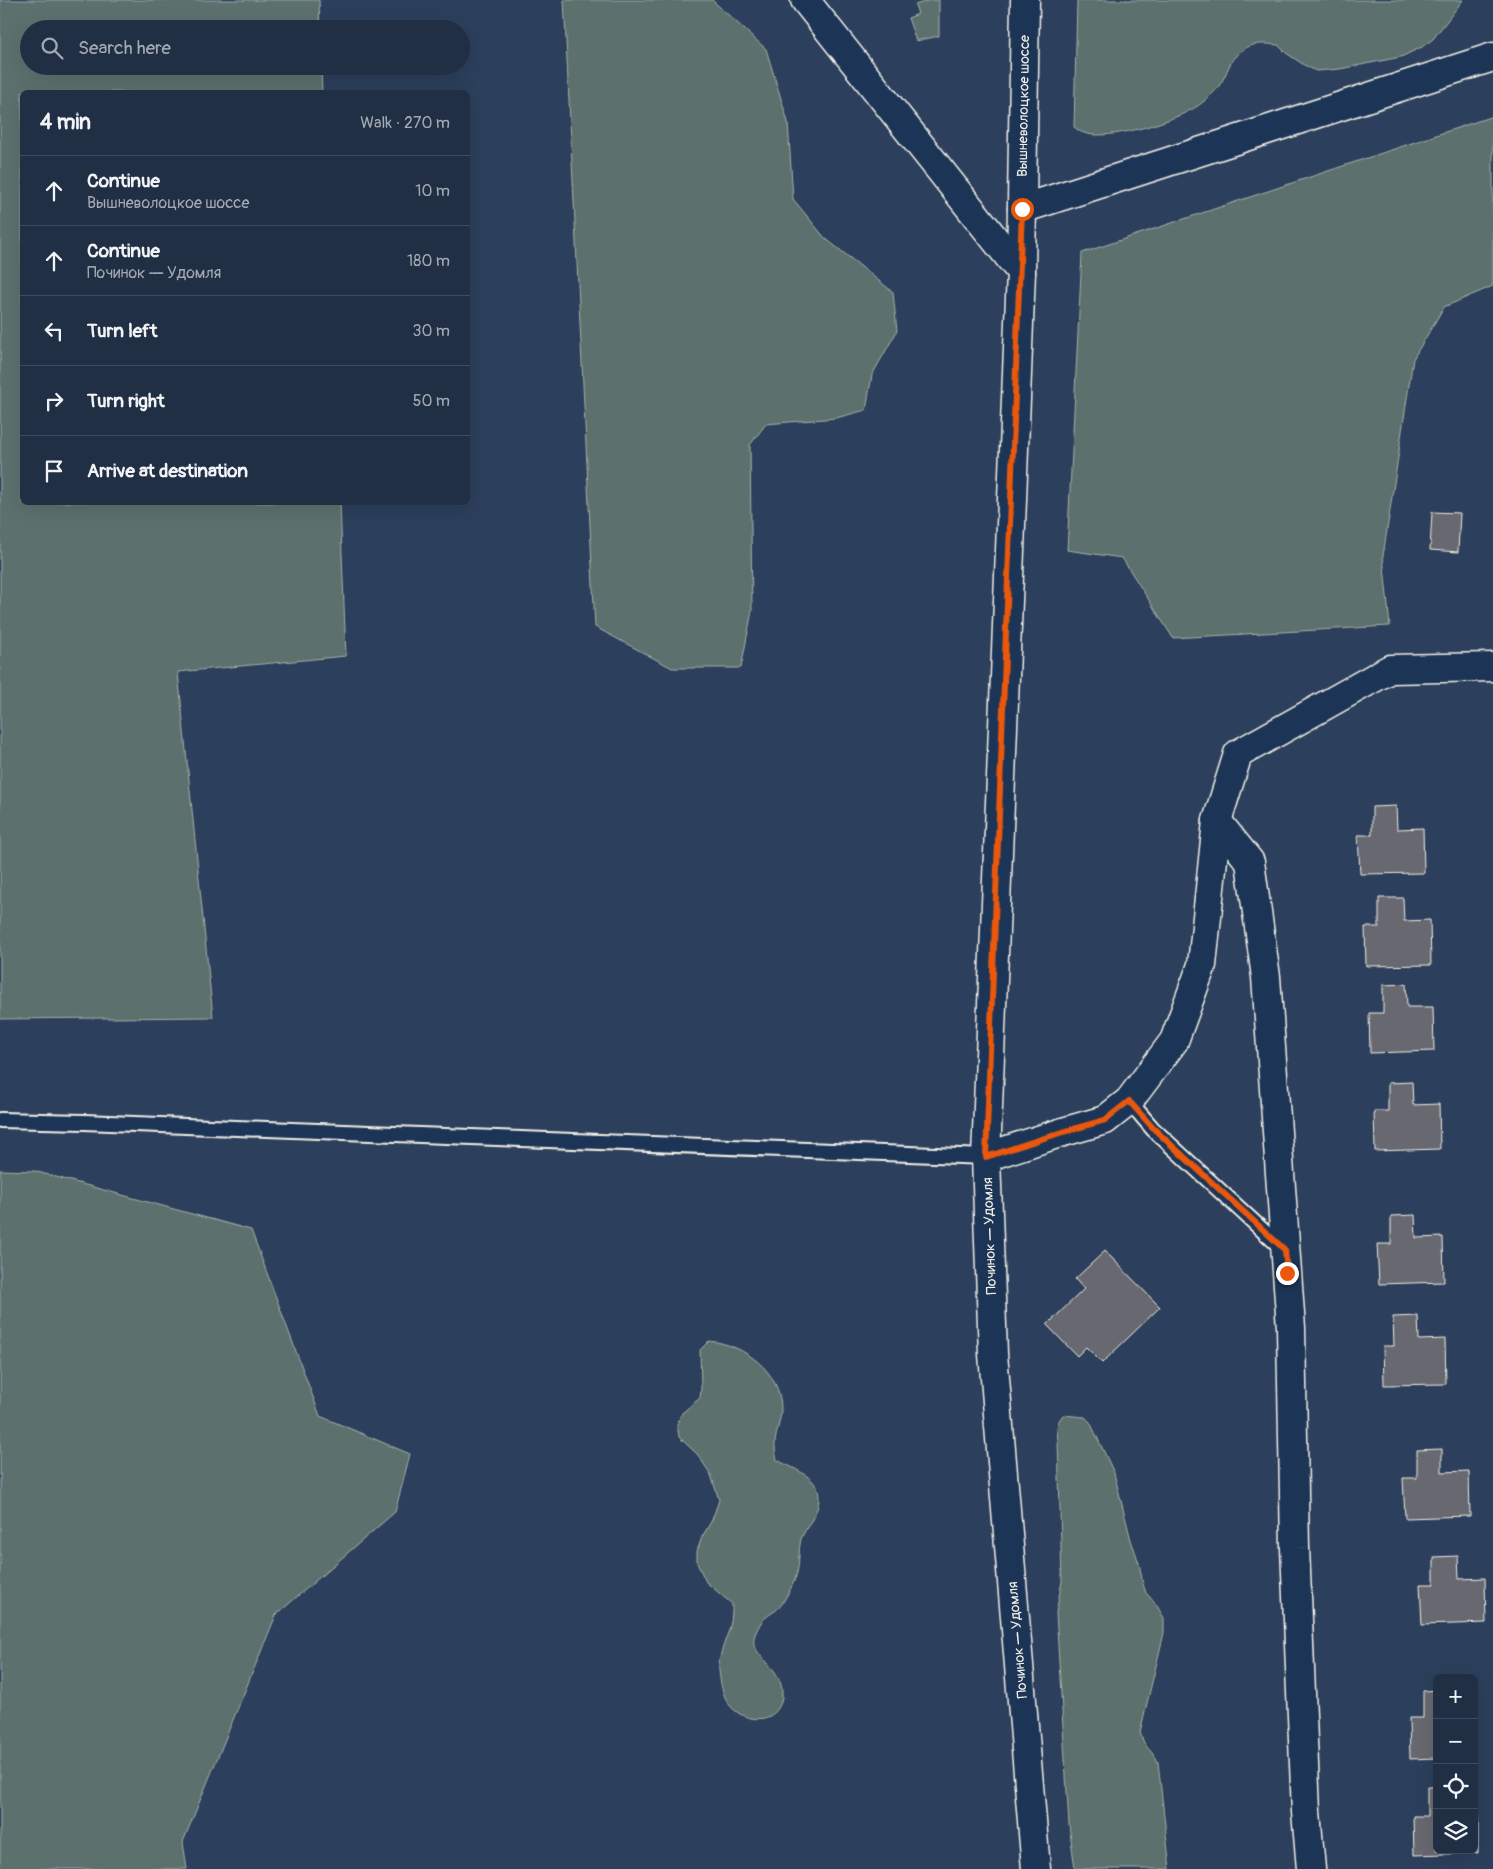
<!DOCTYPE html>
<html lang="en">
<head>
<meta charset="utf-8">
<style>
  body { margin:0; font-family:Pangolin,sans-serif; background:#29374c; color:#f1f3f6 }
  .controls { position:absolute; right:15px; bottom:15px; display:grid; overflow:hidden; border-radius:8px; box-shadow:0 5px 20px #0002 }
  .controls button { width:45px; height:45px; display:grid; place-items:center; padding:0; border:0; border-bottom:1px solid #3e4a5e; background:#212f45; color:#f1f3f6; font:25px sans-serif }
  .stop { position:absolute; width:15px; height:15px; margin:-11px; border:4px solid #ea580c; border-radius:50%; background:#fff }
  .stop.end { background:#ea580c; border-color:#fff; box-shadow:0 1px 5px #0008 }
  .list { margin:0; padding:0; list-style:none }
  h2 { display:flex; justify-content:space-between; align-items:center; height:65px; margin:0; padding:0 20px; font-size:21px }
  h2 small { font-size:16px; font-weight:400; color:#a2a9b3 }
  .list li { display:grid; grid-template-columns:32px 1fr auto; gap:15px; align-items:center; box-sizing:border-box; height:70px; padding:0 20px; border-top:1px solid #3e4a5e }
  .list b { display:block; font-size:19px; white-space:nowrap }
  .list p { margin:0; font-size:16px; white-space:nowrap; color:#a2a9b3 }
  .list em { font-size:16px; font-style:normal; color:#a2a9b3 }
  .icon { flex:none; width:28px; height:28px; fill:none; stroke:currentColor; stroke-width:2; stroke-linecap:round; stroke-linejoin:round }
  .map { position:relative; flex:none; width:1493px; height:1869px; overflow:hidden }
  .search { position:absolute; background:#212f45; box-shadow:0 5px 20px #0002; left:20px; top:20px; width:450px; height:55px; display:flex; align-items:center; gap:12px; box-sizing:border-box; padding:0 18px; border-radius:28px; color:#a2a9b3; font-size:19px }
  .panel { position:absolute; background:#212f45; box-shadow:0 5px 20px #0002; left:20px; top:90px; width:450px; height:415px; border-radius:8px }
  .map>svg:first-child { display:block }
</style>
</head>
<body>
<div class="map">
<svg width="1493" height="1869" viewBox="0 0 1493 1869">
  <rect width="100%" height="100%" fill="#2c3f5c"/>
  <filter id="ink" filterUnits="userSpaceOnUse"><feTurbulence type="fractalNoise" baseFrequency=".02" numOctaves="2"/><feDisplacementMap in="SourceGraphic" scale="10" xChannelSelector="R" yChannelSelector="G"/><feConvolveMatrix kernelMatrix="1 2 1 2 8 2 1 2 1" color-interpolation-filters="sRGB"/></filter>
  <g filter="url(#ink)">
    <g fill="#5b716d" stroke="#a8b1aa">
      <path d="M0 0H319L320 29H29V66H321L322 92H22V502L340 503 346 656 178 672 213 1017 0 1019Z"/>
      <path d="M564 0H712L766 49 788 122 793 199 825 238 893 292 897 331 872 375 866 410 836 418 766 424 750 445 752 611 741 668H672L595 627Z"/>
      <path d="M930 0H939V36L916 41 908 18 918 14 915 5Z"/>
      <path d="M1077 0H1463L1433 39 1422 47 1401 57 1340 69 1316 71 1304 65 1286 53 1278 45C1266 44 1255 42 1244 49 1228 59 1229 72 1219 86 1215 92 1208 98 1203 102 1184 119 1107 142 1084 133 1080 132 1077 129 1074 127Z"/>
      <path d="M1493 116V286L1444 307 1413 359 1383 556 1390 626 1173 638 1122 558 1067 550 1082 253Z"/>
      <path d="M0 1170 34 1171 251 1230 320 1416 410 1454 395 1512 276 1615 183 1842 187 1869H0Z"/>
      <path d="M709 1341C744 1344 782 1372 781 1410 780 1430 771 1438 777 1460 798 1471 827 1479 817 1509 813 1520 805 1529 801 1539 798 1550 800 1562 797 1573 794 1584 787 1595 782 1604 777 1611 771 1613 765 1618 761 1621 755 1633 754 1638 750 1657 785 1666 782 1697 778 1727 741 1723 728 1703 722 1693 720 1681 719 1670 717 1658 727 1638 730 1626 732 1619 732 1611 732 1604L706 1582 697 1563V1551L702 1537 712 1520 719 1500 711 1475 698 1455 679 1437 677 1424 682 1413 700 1398 701 1388 700 1350Z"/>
      <path d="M1063 1415 1085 1417 1090 1422 1114 1473 1131 1540 1139 1563 1143 1584 1146 1593 1156 1604 1164 1618V1633L1140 1732 1144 1744 1155 1756 1158 1762 1170 1869H1075L1069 1825 1056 1613 1062 1581 1058 1441C1057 1430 1055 1424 1063 1415Z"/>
    </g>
    <g fill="#676871" stroke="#f4f1e8">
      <path d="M1432 512 1460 513 1458 552 1430 550Z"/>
      <path d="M1396 806 1397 829 1423 828 1424 873 1360 874 1358 835H1372V807Z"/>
      <path d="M1379 898H1403L1404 921 1430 920 1431 965 1366 966 1365 927H1379Z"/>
      <path d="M1406 984 1407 1007H1433L1434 1051 1370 1053 1369 1013H1383V985Z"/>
      <path d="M1412 1082 1413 1105 1439 1104 1440 1149 1375 1151 1374 1111H1388V1083Z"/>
      <path d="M1415 1215 1416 1238 1443 1237 1444 1282 1379 1284 1377 1244H1391V1216Z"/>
      <path d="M1105 1251 1160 1307 1102 1363 1086 1347 1077 1356 1047 1325 1084 1289 1075 1279Z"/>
      <path d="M1418 1316 1419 1340 1445 1339 1446 1384 1384 1385 1383 1346H1394L1393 1317Z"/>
      <path d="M1442 1449V1472L1469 1471 1470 1516 1405 1518 1403 1478H1417V1450Z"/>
      <path d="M1458 1556 1459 1579 1485 1578 1486 1623 1422 1625 1420 1584H1434V1557Z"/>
      <path d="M1437 1690V1758L1410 1759 1409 1718H1423V1691Z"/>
      <path d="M1427 1787H1437V1850H1474V1809H1478V1853L1414 1855 1413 1816H1427Z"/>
    </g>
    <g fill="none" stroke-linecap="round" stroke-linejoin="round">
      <g stroke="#f4f1e8" stroke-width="18">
        <g id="service">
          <path d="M1129 1101 1153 1129 1284 1250"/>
          <path d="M0 1120 84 1122 986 1157"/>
        </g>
      </g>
      <g stroke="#f4f1e8" stroke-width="31">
        <g id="minor">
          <path d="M1022 209 1493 57"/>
          <path d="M1217 821 1250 862 1266 977 1291 1328 1295 1548 1306 1812 1311 1869"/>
          <path d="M986 1157 1063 1132 1105 1120 1129 1101 1174 1041 1202 965 1217 821 1238 754 1390 669 1493 667"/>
        </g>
      </g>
      <g stroke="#f4f1e8" stroke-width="31">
        <g id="secondary">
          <path d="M805 0 1021 272"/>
          <path d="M1025 0 1021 272 986 1157 993 1354 1036 1869"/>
        </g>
      </g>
      <use href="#service" stroke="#1d3557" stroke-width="14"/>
      <use href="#minor" stroke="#1d3557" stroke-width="28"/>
      <use href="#secondary" stroke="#1d3557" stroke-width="28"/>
    </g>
  </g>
  <g fill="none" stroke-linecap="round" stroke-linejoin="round" filter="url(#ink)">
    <path stroke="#ea580c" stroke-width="6" d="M1022 209 986 1157 1063 1132 1105 1120 1129 1101 1154 1129 1285 1250 1287 1273"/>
  </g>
  <g text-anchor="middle" stroke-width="4" stroke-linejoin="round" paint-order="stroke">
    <g font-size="14" fill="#f4f1e8" stroke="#1d3557">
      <text transform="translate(1023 106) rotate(-89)" y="5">Вышневолоцкое шоссе</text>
      <text transform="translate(989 1236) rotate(-92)" y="5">Починок — Удомля</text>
      <text transform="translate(1017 1640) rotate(-95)" y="5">Починок — Удомля</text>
    </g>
  </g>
</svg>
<div class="controls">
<button>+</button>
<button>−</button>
<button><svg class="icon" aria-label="locate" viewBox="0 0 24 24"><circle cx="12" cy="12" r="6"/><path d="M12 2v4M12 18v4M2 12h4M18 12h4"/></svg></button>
<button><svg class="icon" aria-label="layers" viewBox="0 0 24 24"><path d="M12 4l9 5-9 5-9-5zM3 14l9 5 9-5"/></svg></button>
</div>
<div class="stop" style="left:1022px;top:209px"></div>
<div class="stop end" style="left:1287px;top:1273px"></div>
<div class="search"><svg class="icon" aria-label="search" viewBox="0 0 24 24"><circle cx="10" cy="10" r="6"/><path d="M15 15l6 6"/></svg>Search here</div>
<section class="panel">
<h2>4 min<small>Walk · 270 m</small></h2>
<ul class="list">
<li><svg class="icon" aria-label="ahead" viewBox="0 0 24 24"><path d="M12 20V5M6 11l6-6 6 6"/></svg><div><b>Continue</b><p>Вышневолоцкое шоссе</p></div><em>10 m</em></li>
<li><svg class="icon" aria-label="ahead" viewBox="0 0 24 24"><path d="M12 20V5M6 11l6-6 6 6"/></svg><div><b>Continue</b><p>Починок — Удомля</p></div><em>180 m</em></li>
<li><svg class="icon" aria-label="left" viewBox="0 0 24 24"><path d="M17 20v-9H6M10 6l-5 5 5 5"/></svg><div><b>Turn left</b></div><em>30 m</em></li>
<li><svg class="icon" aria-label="right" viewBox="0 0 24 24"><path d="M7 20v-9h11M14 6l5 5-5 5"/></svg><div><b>Turn right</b></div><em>50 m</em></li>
<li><svg class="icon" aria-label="arrive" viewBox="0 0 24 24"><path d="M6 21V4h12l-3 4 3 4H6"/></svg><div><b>Arrive at destination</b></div></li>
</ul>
</section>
</div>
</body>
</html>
